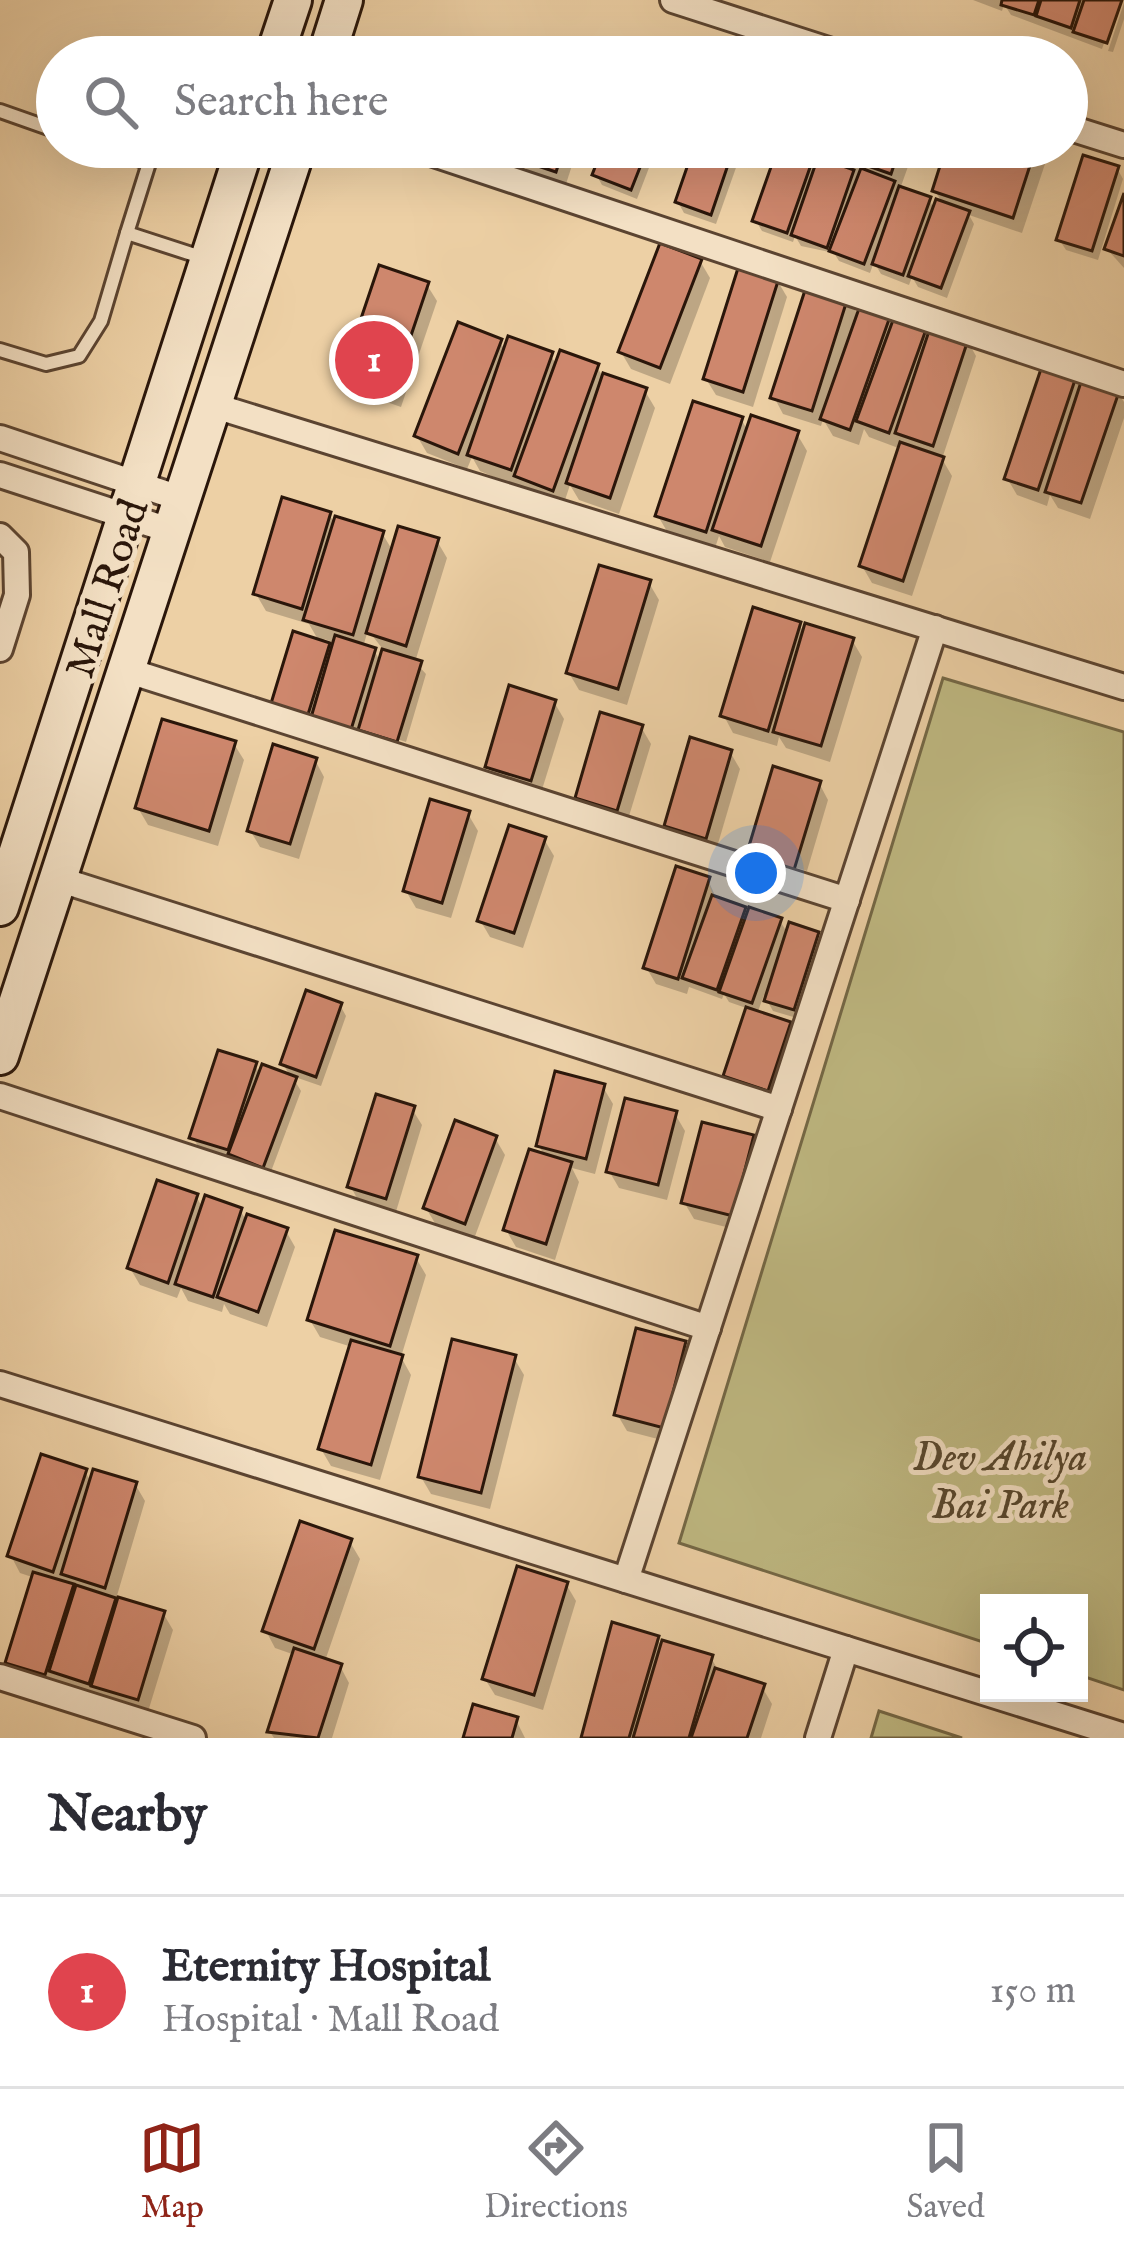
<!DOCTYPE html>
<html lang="en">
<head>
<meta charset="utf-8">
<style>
  body { margin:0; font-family:"IM FELL English",serif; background:#f7f7f7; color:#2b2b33 }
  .controls { position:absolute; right:36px; bottom:36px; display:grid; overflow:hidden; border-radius:0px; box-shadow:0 12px 48px #0002 }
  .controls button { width:108px; height:108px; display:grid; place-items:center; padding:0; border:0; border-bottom:3px solid #e1e1e2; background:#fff; color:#2b2b33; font:60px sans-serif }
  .you { position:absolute; left:756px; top:873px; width:42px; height:42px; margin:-30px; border:9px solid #fff; border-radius:50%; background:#1a73e8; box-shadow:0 0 0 18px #1a73e833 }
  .badge { display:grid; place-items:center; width:78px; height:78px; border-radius:50%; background:#8f2418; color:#fff; font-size:39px; font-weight:700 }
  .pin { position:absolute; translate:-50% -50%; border:6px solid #fff; box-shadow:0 3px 12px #0006 }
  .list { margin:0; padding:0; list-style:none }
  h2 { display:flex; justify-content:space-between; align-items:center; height:156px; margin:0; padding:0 48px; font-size:51px }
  h2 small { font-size:39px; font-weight:400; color:#7c7c81 }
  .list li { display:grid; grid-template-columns:78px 1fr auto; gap:36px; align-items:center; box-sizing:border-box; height:192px; padding:0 48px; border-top:3px solid #e1e1e2 }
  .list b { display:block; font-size:45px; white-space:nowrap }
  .list p { margin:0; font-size:39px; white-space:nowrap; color:#7c7c81 }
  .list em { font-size:39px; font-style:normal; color:#7c7c81 }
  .icon { flex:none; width:66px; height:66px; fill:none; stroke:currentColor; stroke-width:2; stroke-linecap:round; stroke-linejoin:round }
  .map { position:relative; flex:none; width:1124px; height:1738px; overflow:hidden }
  .search { position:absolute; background:#fff; box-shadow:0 12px 48px #0002; left:36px; right:36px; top:36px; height:132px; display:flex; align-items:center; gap:30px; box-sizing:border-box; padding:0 42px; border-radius:66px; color:#7c7c81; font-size:45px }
  .sheet { height:348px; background:#fff }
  nav { display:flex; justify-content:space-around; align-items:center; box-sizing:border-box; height:168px; border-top:3px solid #e1e1e2; background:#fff; font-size:33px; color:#7c7c81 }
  nav a { display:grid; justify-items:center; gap:6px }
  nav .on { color:#8f2418 }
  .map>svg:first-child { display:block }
</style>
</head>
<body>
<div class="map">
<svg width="1124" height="1738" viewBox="0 0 1124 1738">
  <rect width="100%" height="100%" fill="#edd0a5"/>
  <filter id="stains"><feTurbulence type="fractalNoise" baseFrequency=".00167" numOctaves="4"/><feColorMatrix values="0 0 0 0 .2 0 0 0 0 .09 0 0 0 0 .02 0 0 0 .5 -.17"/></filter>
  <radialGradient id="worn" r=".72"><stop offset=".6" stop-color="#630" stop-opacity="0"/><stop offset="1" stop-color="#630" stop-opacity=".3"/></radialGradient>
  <g fill="#bfb982" stroke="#746846" stroke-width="3">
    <path d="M943 678 1124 732V1690L1079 1675V1603H989V1644L679 1543Z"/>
    <path d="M879 1711 962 1738H871Z"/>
  </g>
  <g fill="#0003" fill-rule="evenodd">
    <path d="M1119 0 1102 49 1011 15 1004 4 1002 11 973 0Z"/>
    <path d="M1124 3V19L1113 52 1108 51Z"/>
    <path d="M525 147H578L565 187 530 176 521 159Z"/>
    <path d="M606 147H657L637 199 602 185 596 174Z"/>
    <path d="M697 147 743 148 716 224 684 213 678 202Z"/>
    <path d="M778 147H821L816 160 848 171 840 147H915L900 189 929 200 935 210 940 199 935 191 949 147H1034L1045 164 1022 233 969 215 974 224 947 298 918 287 912 277 909 285 881 274 874 262 870 273 839 261 834 253 801 246 795 236 793 242 762 231 756 221Z"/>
    <path d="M1117 168 1123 179 1098 260 1066 250 1059 239Z"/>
    <path d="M1124 202V268L1107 249Z"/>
    <path d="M700 261 710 278 670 384 631 369 621 352Z"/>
    <path d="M777 280 787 297 753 407 716 395 706 379Z"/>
    <path d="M427 285 437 301 401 407 355 391 345 374Z"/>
    <path d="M847 296 859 317 864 304 967 340 976 356 942 459 952 476 912 596 872 583 862 566 901 449 869 437 864 429 859 445 833 436 823 419 821 426 783 414 774 397Z"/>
    <path d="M500 342 506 352 550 354 557 366 597 367 603 377 645 391 655 408 619 514 579 500 570 485 563 506 480 471 472 457 467 469 427 453 417 436Z"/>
    <path d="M1075 377 1082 390 1117 391 1124 402V418L1090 519 1058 508 1050 495 1047 506 1017 495 1007 478Z"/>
    <path d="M741 419 748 431 797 434 807 451 770 562 725 547 719 536 715 548 668 533 658 516Z"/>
    <path d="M329 514 335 524 382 533 394 553 437 541 447 558 415 662 426 674 406 742 365 729V736L278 720 320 643 309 624 266 611 256 594ZM368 630 385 652 381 663 374 650 363 647ZM324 639 336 643 333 654Z"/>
    <path d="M649 583 659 600 627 705 579 690 569 673Z"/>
    <path d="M799 624 805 635 852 640 862 657 830 762 786 748 779 737 777 746 733 733 724 716Z"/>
    <path d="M554 702 564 719 540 796 498 783 488 766Z"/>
    <path d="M641 727 651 744 626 826 588 815 578 798Z"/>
    <path d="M234 744 244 760 218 846 148 825 138 808Z"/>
    <path d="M730 752 740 769 715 854 677 842 667 826Z"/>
    <path d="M315 760 324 777 299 859 260 847 250 830Z"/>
    <path d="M775 770 819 783 828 800 807 871 758 856V863L805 877 803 886 759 872 749 855Z"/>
    <path d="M468 814 478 831 451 918 416 908 406 891Z"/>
    <path d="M544 839 554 856 523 948 490 937 480 920Z"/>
    <path d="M708 880 717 900 744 909 749 917 780 921 788 934H817L824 945 800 1019 773 1011 764 995 757 1014 789 1025 796 1035 773 1100 733 1086 727 1076 749 1009 729 1002 724 994 722 999 689 987 687 994 656 984 646 967Z"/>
    <path d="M340 1005 346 1016 321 1086 292 1076 301 1091 269 1177 202 1154 193 1137 255 1065 261 1076 292 1079 283 1064Z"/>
    <path d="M603 1087 613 1104 595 1174 572 1168 579 1182 555 1260 516 1247 506 1230 545 1157 539 1146Z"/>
    <path d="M412 1109 422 1125 395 1215 360 1204 351 1187Z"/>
    <path d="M675 1114 685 1131 667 1200 619 1188 609 1171Z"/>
    <path d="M752 1137 762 1154 742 1231 694 1219 684 1202Z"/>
    <path d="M495 1138 505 1155 474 1239 436 1225 426 1208Z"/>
    <path d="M196 1196 203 1209 240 1210 247 1222 286 1231 295 1247 267 1327 230 1314 224 1304 222 1312 188 1301 181 1288 177 1298 140 1285 130 1268Z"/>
    <path d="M416 1258 426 1275 401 1357 411 1375 380 1480 331 1466 321 1449 352 1347 320 1337 310 1320Z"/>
    <path d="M684 1343 694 1360 673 1443 627 1431 617 1414Z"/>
    <path d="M514 1358 524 1375 490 1509 431 1494 421 1477Z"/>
    <path d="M85 1472 92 1483 135 1484 145 1501 116 1599 163 1613 173 1630 147 1715 104 1702 99 1694 98 1699 18 1679 8 1663 35 1578 20 1573 11 1556Z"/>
    <path d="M350 1542 360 1559 325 1661 340 1666 349 1683 332 1738H274L270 1732 295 1655 275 1648 266 1631Z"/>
    <path d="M566 1584 576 1601 543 1710 495 1695 485 1679Z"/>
    <path d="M614 1626 657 1639 663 1648 711 1658 720 1673 762 1687 772 1704 761 1738H580Z"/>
    <path d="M516 1720 525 1738H467Z"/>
  </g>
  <g fill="#ce876d" stroke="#2a160a" stroke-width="3">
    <path d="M1002 0H1039L1034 15 1001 5Z"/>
    <path d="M1041 0H1080L1071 28 1036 16Z"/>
    <path d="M1084 0H1122L1107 43 1073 32Z"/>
    <path d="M522 147H564L556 172 517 159Z"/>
    <path d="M603 147H648L631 190 592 175Z"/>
    <path d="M694 147H734L711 215 675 202Z"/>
    <path d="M778 147 814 156 787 233 752 221Z"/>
    <path d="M837 147H900L891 174 834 154Z"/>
    <path d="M946 147H1036L1013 218 932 191Z"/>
    <path d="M1083 155 1119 166 1092 251 1056 240Z"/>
    <path d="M818 157 854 170 827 248 791 235Z"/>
    <path d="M861 168 895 181 864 264 829 251Z"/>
    <path d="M899 186 931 197 903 275 872 264Z"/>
    <path d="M1124 193V256L1104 249Z"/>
    <path d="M936 199 970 211 941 288 908 276Z"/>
    <path d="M660 243 702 259 660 368 618 352Z"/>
    <path d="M379 265 429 282 392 392 342 375Z"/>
    <path d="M739 265 779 278 743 392 703 379Z"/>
    <path d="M808 281 849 294 812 411 770 398Z"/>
    <path d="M862 300 892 311 850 430 820 419Z"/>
    <path d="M896 312 928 324 889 433 856 421Z"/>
    <path d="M458 322 502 339 458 454 414 436Z"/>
    <path d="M931 325 969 337 933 446 895 433Z"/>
    <path d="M508 336 553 352 511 470 467 455Z"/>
    <path d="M560 350 599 364 553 491 514 476Z"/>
    <path d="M1043 363 1077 374 1038 490 1004 479Z"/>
    <path d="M603 373 647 388 610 498 566 483Z"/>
    <path d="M1083 376 1120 389 1081 503 1045 492Z"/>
    <path d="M693 401 743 417 706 532 655 516Z"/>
    <path d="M751 415 799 431 761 546 712 530Z"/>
    <path d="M900 442 944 457 903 581 859 566Z"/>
    <path d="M282 497 331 512 302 609 253 594Z"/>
    <path d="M335 516 384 531 353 635 303 620Z"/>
    <path d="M398 526 439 538 406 646 366 633Z"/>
    <path d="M599 565 651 580 618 689 566 673Z"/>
    <path d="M753 607 801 622 768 731 720 716Z"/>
    <path d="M805 623 854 638 821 746 773 732Z"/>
    <path d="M293 631 330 643 306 721 269 710Z"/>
    <path d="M335 635 376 648 350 733 310 721Z"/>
    <path d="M382 649 422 661 397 742 358 730Z"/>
    <path d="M509 685 556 700 531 781 485 767Z"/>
    <path d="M600 712 643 725 617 811 575 798Z"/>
    <path d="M162 719 236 741 209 831 135 808Z"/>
    <path d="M690 737 732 750 706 839 664 826Z"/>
    <path d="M273 744 317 758 290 844 247 831Z"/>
    <path d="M773 766 821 781 794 870 746 856Z"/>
    <path d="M430 799 470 811 442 903 403 891Z"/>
    <path d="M509 825 546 837 514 933 477 921Z"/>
    <path d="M676 866 710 877 678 979 643 968Z"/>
    <path d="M712 895 746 907 717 990 682 978Z"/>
    <path d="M749 907 782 918 752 1003 719 992Z"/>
    <path d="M789 922 819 932 794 1010 764 1001Z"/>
    <path d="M306 990 342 1003 316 1077 280 1064Z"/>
    <path d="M746 1007 791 1022 768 1091 723 1076Z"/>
    <path d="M218 1050 257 1062 228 1150 189 1138Z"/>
    <path d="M262 1064 297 1077 263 1168 228 1154Z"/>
    <path d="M555 1071 605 1084 586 1159 536 1146Z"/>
    <path d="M376 1094 415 1106 386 1199 347 1187Z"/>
    <path d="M625 1098 677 1111 658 1185 606 1172Z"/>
    <path d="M455 1120 497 1136 465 1224 423 1208Z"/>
    <path d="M702 1122 754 1135 733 1216 681 1203Z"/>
    <path d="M529 1149 572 1162 546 1244 503 1230Z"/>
    <path d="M157 1180 198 1194 168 1283 127 1268Z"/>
    <path d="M205 1195 242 1208 213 1297 175 1284Z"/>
    <path d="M247 1214 288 1228 258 1312 217 1297Z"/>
    <path d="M335 1230 418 1255 390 1346 307 1320Z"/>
    <path d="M636 1328 686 1341 664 1428 614 1415Z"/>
    <path d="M452 1339 516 1355 481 1493 418 1477Z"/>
    <path d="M351 1340 403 1355 371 1465 318 1449Z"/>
    <path d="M41 1454 87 1469 53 1572 7 1556Z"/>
    <path d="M93 1469 137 1482 105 1588 61 1574Z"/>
    <path d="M300 1521 352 1539 314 1649 262 1631Z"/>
    <path d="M517 1566 568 1582 534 1695 482 1679Z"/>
    <path d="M33 1572 74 1584 45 1675 5 1663Z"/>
    <path d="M76 1585 116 1598 89 1684 49 1671Z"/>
    <path d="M118 1597 165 1611 138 1700 91 1686Z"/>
    <path d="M612 1622 659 1636 629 1738H581Z"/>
    <path d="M662 1640 713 1655 689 1738H633Z"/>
    <path d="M294 1648 342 1664 318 1738 267 1732Z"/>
    <path d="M715 1668 765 1684 747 1738H691Z"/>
    <path d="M473 1704 518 1717 512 1738H463Z"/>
  </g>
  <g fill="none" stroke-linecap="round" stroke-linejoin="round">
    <g stroke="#5b4431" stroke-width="18">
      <g id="lane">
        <path d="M0 111 57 131"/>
        <path d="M104 147 149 163 127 233"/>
        <path d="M0 350 46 364 79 356 101 321 127 233 207 259"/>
      </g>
    </g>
    <g stroke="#5b4431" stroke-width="30">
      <g id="street">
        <path d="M673 0 850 57"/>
        <path d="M1067 127 1124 145"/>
        <path d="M413 147 1124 384"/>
        <path d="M212 405 1124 687"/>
        <path d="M0 438 182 499"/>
        <path d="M0 475 172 531"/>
        <path d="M0 536 16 552 17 595 0 649"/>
        <path d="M126 670 847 900"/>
        <path d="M58 879 779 1109"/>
        <path d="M0 1096 708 1328"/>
        <path d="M0 1384 1124 1736"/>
        <path d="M626 1580 935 628"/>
        <path d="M0 1677 193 1738"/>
        <path d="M818 1738 846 1649"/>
      </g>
    </g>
    <g stroke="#2a160a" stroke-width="42">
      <g id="secondary">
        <path d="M274 57 293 0"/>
        <path d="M326 57 344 0"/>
        <path d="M0 907 245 147"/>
        <path d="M0 1056 297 147"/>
      </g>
    </g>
    <use href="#lane" stroke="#f3e0c4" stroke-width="12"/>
    <use href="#street" stroke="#f3e0c4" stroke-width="24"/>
    <use href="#secondary" stroke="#f3e0c4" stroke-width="36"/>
  </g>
  <g text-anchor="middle" stroke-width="10" stroke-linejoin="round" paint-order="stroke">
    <g font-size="42" fill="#2a160a" stroke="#f3e0c4">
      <text transform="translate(105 588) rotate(-72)" y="15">Mall Road</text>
    </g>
    <g font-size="42" font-style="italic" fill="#57472e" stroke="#f3e0c4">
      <text x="1000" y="1470">Dev Ahilya<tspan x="1000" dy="48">Bai Park</tspan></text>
    </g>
  </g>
  <rect width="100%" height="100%" filter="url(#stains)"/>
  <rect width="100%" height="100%" fill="url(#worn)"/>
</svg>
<div class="controls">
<button><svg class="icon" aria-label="locate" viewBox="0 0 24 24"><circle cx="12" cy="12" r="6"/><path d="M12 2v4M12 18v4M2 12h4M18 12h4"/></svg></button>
</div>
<div class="you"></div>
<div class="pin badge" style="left:374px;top:360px;background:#e0444e">1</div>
<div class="search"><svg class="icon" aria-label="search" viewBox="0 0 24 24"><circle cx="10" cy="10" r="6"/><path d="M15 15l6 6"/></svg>Search here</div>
</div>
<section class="sheet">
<h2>Nearby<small></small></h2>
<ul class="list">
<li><span class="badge" style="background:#e0444e">1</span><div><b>Eternity Hospital</b><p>Hospital · Mall Road</p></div><em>150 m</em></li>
</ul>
</section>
<nav>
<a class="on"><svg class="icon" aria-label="map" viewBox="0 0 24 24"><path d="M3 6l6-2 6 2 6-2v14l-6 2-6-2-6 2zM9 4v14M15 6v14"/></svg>Map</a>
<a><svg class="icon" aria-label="directions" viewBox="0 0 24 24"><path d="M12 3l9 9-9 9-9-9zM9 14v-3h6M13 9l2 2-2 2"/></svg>Directions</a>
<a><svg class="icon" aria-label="saved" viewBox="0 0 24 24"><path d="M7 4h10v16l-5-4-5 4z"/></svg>Saved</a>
</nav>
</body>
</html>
